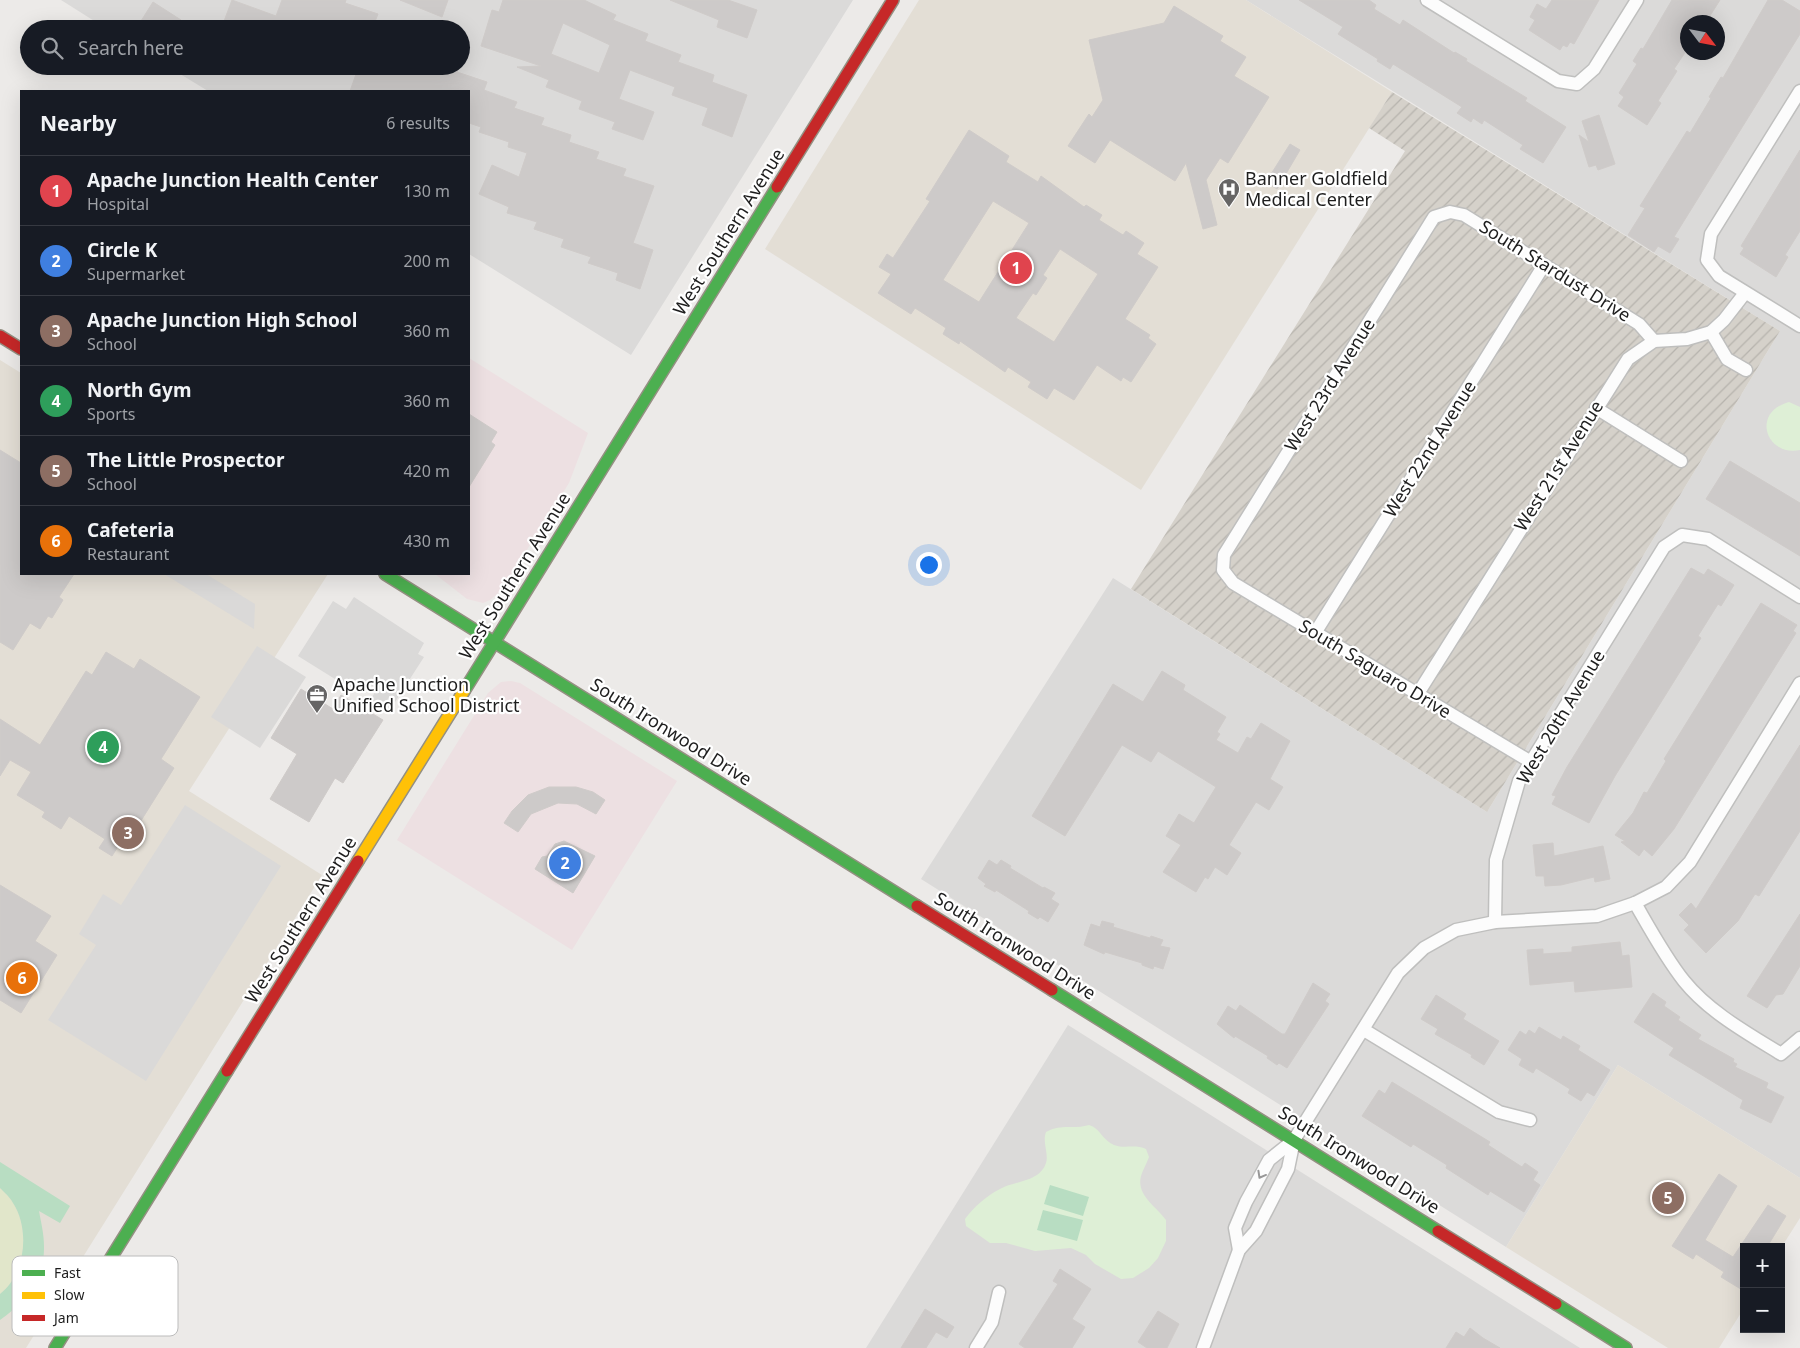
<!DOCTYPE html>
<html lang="en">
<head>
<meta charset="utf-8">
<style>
  body { margin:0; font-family:"Noto Sans",sans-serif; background:#242831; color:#f1f3f6 }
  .controls { position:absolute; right:15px; bottom:15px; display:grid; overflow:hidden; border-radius:0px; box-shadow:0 5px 20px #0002 }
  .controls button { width:45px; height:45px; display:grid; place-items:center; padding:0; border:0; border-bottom:1px solid #363941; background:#171b24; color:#f1f3f6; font:25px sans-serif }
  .compass { position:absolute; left:1680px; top:15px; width:45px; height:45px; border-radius:50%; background:#171b24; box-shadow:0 5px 20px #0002; rotate:122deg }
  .you { position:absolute; left:928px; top:564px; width:18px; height:18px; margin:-12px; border:4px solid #fff; border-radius:50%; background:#1a73e8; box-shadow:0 0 0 8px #1a73e833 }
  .badge { display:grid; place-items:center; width:32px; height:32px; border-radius:50%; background:#b2b3b5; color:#fff; font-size:16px; font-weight:700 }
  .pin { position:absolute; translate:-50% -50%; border:2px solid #fff; box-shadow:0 1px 5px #0006 }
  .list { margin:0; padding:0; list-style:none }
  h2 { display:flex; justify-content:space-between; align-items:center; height:65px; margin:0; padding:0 20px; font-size:21px }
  h2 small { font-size:16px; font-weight:400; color:#9ea1a6 }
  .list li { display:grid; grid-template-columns:32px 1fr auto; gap:15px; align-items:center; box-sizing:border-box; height:70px; padding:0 20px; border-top:1px solid #363941 }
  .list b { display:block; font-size:19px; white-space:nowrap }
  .list p { margin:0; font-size:16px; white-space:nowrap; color:#9ea1a6 }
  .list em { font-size:16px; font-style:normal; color:#9ea1a6 }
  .icon { flex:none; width:28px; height:28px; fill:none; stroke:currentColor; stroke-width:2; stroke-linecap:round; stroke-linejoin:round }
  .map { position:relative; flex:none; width:1800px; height:1348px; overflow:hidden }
  .search { position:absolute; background:#171b24; box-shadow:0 5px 20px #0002; left:20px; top:20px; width:450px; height:55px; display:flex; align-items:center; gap:12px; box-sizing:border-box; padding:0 18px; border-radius:28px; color:#9ea1a6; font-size:19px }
  .panel { position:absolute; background:#171b24; box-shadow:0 5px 20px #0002; left:20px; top:90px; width:450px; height:485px; border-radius:0px }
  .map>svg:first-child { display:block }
</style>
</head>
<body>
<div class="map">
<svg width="1800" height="1348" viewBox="0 0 1800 1348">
  <defs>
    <pattern id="construction-furrows" width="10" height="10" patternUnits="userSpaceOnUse" patternTransform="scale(1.25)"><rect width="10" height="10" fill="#d5d1ca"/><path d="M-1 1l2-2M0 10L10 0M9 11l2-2" fill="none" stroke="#b6b3ad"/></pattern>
  </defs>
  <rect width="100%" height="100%" fill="#eceae8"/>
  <g fill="#dbdad9" fill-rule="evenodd">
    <path d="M61 0H853L631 355 469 254V91H208L167 66H461V29H107Z"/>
    <path d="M1246 0H1800V1178L1618 1065 1506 1247 921 879 1113 578 1487 812 1780 331ZM1688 22H1718V52H1688Z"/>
    <path d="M1068 1025 1580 1348H866Z"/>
  </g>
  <g fill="#ede0e2">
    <path d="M469 358 588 433 569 483 501 591 490 600 483 603 467 599 435 574H469Z"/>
    <path d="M511 681 520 683 677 781 572 950 397 840 488 693 501 682Z"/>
  </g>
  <g fill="#e3ded5">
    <path d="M919 0H1246L1392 92 1141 490 765 249Z"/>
    <path d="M0 360 21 373V574H328L189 791 322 875 26 1348H0Z"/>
    <path d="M1618 1065 1800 1178V1218L1781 1248 1744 1247V1308L1719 1348H1668L1506 1247Z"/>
  </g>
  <path fill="url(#construction-furrows)" d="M1392 92 1780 331 1487 812 1131 589 1405 151 1369 128Z"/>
  <path fill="#e1e6ca" d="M0 1188C4 1192 10 1197 13 1203 30 1229 26 1274 0 1294Z"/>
  <g fill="#deefd6">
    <path d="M1789 402 1800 407V450C1767 457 1750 413 1789 402Z"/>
    <path d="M1089 1125C1100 1128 1103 1141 1114 1145 1124 1149 1136 1144 1146 1149L1149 1157C1147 1163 1143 1169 1141 1176 1136 1195 1156 1206 1166 1220V1241L1158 1258 1149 1268 1133 1278 1121 1279 1095 1264 1086 1255 1071 1248 1035 1251 1006 1243H990L966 1226 965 1219C974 1207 986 1196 1000 1189 1014 1181 1040 1182 1046 1163 1049 1153 1042 1143 1046 1132 1063 1123 1072 1130 1089 1125Z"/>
  </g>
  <g fill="#b8ddc2">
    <path d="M0 1162 70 1206 60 1223 39 1211C41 1222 44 1234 44 1246 45 1278 25 1303 0 1320V1294C26 1274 30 1229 13 1203 10 1197 4 1192 0 1188Z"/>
    <path d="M1050 1185 1089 1197 1083 1216 1044 1204Z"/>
    <path d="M1043 1210 1083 1220 1077 1241 1037 1230Z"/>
  </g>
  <g fill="#dad9d8">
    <path d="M164 574H206L255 604 254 629Z"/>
    <path d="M354 597 424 643 418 654 424 657 388 713 369 702 377 689 360 678 351 689 298 656 333 601 346 609Z"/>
    <path d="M257 646 306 677 260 748 211 717Z"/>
    <path d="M185 805 281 866 146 1081 48 1020 96 945 79 934 103 894 121 905Z"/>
  </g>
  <g fill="#cdcac9" stroke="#cfcbc9" fill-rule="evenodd">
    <path d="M232 0 276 16 282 0H346L345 3 378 14 372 29H221Z"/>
    <path d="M400 0H448L442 17Z"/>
    <path d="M503 0H584L616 15 613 20 648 34 645 41 681 55 678 62 714 75 712 82 747 95 732 137 702 125 708 108 672 95 675 87 630 70 619 99 654 112 643 140 612 129 615 122 579 109 582 101 546 87 549 80 517 67 541 66 481 46 492 10 499 12ZM563 23 610 45 599 73 551 54Z"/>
    <path d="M670 0H728L757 10 747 38 717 27 719 20Z"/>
    <path d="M1299 0H1369L1376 5 1374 9 1400 25 1403 20 1454 53 1455 52 1467 59 1466 61 1527 98 1525 101 1566 127 1543 163 1520 149 1523 145 1484 120 1482 124 1473 118 1471 122 1457 113 1462 107 1393 64 1390 69 1377 61 1378 59 1338 34 1343 27Z"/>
    <path d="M1552 0H1599L1574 44 1570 42 1567 47 1563 45 1560 50 1529 30 1535 20 1530 17 1537 4 1546 9Z"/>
    <path d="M1672 0H1720L1706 22H1688V48L1674 69 1677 71 1658 101 1661 103 1647 125 1618 106 1624 97 1619 93 1637 64 1633 61 1641 48 1643 49Z"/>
    <path d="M1768 0H1782L1800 11V34L1674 237 1679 239 1670 253 1658 246 1654 252 1628 235 1645 208 1640 206 1687 131 1690 133 1711 98 1709 97 1721 77 1723 78Z"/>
    <path d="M153 2 181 20 176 29H136Z"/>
    <path d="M1174 6 1223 36 1220 41 1246 57 1234 76 1269 97 1228 163 1220 158 1206 180 1217 225 1203 229 1186 163 1175 181 1110 140 1095 163 1068 146 1089 114 1092 117 1103 100 1089 40 1164 23Z"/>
    <path d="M359 66H459L457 72 487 82 484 90 517 102 514 108 544 118 541 125 571 135 569 142 599 152 596 159 626 169 623 176 654 186 633 243 653 250 640 289 616 280 618 273 588 263 591 257 561 247 564 239 534 229 537 222 507 213 509 207 479 194 492 165 519 177 527 153 508 147 509 142 479 132 481 127 469 123V91H350Z"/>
    <path d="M1599 115 1615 164 1598 170 1596 165 1589 167 1579 135 1589 142 1582 121Z"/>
    <path d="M969 130 1009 156 1006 162 1038 182 1041 176 1084 207 1086 205 1102 215 1099 220 1123 235 1126 231 1144 243 1137 254 1158 267 1125 319 1150 335 1148 338 1156 344 1131 382 1123 377 1121 381 1097 365 1074 400 1054 388 1047 399 1028 387 1031 382 1008 367 1005 372 960 341 959 344 943 334 946 328 915 308 911 314 878 293 891 274 879 267 887 254 893 258 930 201 926 199ZM993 201 1029 223 979 302 943 280ZM1060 249 1098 274 1054 342 1016 318 1033 293 1036 295 1047 278 1043 275Z"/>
    <path d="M1290 144 1300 150 1277 189 1266 182Z"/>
    <path d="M1800 150V231L1785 255 1788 257 1776 277 1740 254 1744 248 1741 246Z"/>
    <path d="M469 414 497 432 491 442 495 445 469 487Z"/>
    <path d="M0 450 21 463V574H74L59 597 63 600 52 618 48 616 40 629 30 623 13 650 0 642Z"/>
    <path d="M1730 461 1800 503V556L1706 499Z"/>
    <path d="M1691 568 1704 575 1708 569 1734 585 1721 606 1718 604 1698 636 1701 638 1615 776 1589 823 1552 804 1556 796 1552 795 1567 767Z"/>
    <path d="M1761 603 1797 625 1793 631 1796 633 1674 829 1652 856 1644 849 1639 856 1621 842 1625 841 1615 835 1633 813 1644 792 1647 793 1666 761 1664 759Z"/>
    <path d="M106 652 134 669 140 659 200 697 161 759 174 768 132 835 127 832 112 856 99 848 105 839 69 816 61 829 42 817 45 812 17 795 31 772 10 760 0 776V719L40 745 86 671 92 675Z"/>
    <path d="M1162 671 1185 685 1183 690 1226 717 1217 732 1220 734 1216 740 1238 753 1247 737 1251 739 1261 723 1290 741 1270 779 1283 787 1269 810 1256 802 1229 845 1241 853 1227 875 1215 867 1208 879 1205 877 1196 892 1163 872 1181 845 1166 836 1179 814 1194 823 1216 787 1158 751 1151 762 1122 745 1065 836 1032 816 1113 684 1143 702Z"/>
    <path d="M301 689 333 709 341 695 383 720 343 783 335 778 309 822 270 799 297 754 271 738Z"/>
    <path d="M1800 745V831L1759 896 1755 894 1738 921 1706 953 1684 930 1689 925 1679 915 1691 903 1696 909Z"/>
    <path d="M549 787H576L593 792 605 800 596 814 577 804 558 803 531 814 518 832 504 823 512 811 528 795Z"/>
    <path d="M564 841 595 856 573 893 535 869 542 857 547 856 555 844Z"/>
    <path d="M1553 843 1554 856 1603 846 1610 879 1595 882 1594 877 1561 885 1545 886 1544 876H1536L1533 845Z"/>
    <path d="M989 860 997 865 1001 860 1011 866 1010 868 1043 888 1044 887 1055 893 1051 899 1059 904 1048 922 1040 917 1038 919 1028 913 1029 911 996 890 995 892 984 886 986 884 978 878Z"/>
    <path d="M0 885 51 916 35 941 57 955 21 1013 0 1000Z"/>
    <path d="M1800 914V966L1783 994 1776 995 1767 1008 1747 996Z"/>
    <path d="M1102 921 1114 924 1113 927 1150 938 1151 936 1163 940 1160 946 1170 948 1163 969 1154 966 1153 969 1142 965V963L1105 952 1104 954 1084 945 1091 924 1100 927Z"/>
    <path d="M1620 942 1622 956 1629 955 1632 987 1575 992 1574 981 1530 985 1527 950 1543 949V954L1572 952V947Z"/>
    <path d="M1313 983 1330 994 1325 1001 1329 1004 1287 1068 1279 1063 1277 1065 1267 1058 1268 1056 1235 1036 1234 1038 1217 1024 1228 1006 1236 1011 1240 1005 1282 1034H1285Z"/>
    <path d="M1653 993 1666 1002 1664 1006 1680 1017 1678 1020 1701 1035 1698 1039 1734 1059 1733 1062 1737 1064 1735 1067 1768 1083 1766 1088 1784 1097 1771 1123 1740 1108 1743 1100 1669 1055 1674 1048 1634 1022Z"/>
    <path d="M1436 995 1466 1014 1463 1019 1499 1041 1484 1065 1471 1057 1472 1055 1435 1034 1438 1029 1421 1019Z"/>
    <path d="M1539 1027 1561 1040 1563 1036 1580 1046 1578 1050 1610 1070 1594 1096 1587 1092 1581 1101 1568 1093 1570 1089 1536 1068 1533 1073 1519 1065 1522 1059 1508 1050 1520 1031 1526 1035 1529 1030 1535 1034Z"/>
    <path d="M1392 1082 1490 1142 1488 1145 1522 1167 1525 1163 1538 1172 1533 1180 1540 1185 1524 1212 1490 1191 1488 1195 1446 1168 1447 1165 1413 1144 1411 1147 1362 1116 1379 1090 1385 1094Z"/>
    <path d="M1719 1174 1737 1186 1705 1240 1733 1257 1768 1205 1786 1216 1767 1247H1744V1291L1721 1277 1724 1272 1696 1254 1693 1259 1672 1246Z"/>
    <path d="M1060 1269 1091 1289 1072 1319 1085 1327 1072 1348H1025L1019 1344 1058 1284 1053 1281Z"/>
    <path d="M925 1309 954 1327 947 1338 936 1332 926 1348H901Z"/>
    <path d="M1158 1311 1179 1324 1167 1348H1147L1138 1342Z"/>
    <path d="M1470 1328 1483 1338 1500 1348H1446L1456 1332 1464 1337Z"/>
  </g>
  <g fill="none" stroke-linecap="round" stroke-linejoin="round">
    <g stroke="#bfbfbe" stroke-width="15">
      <g id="street">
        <path d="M1427 0 1558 81 1577 84 1594 69 1637 0"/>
        <path d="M1800 91 1711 234 1707 260 1719 276 1800 326"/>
        <path d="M1711 332 1727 359 1746 370"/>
        <path d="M1596 408 1681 461"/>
        <path d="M1315 633 1544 265"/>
        <path d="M1417 695 1628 359 1654 341 1687 339 1711 332 1724 320 1745 293"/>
        <path d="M1531 762 1233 583 1223 570 1224 555 1434 217 1450 212 1464 215 1639 324 1654 341"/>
        <path d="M1635 903C1650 929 1665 957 1684 981 1709 1012 1747 1033 1781 1054L1800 1038"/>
        <path d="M1495 922 1496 860 1519 781 1664 547 1682 535 1708 539 1800 597"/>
        <path d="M1364 1030 1499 1112 1530 1120"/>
        <path d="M1239 1250 1235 1228 1246 1202 1269 1160 1294 1140 1398 973 1424 948 1456 930 1495 922 1597 916 1635 903 1666 887 1690 862 1800 683"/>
        <path d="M976 1348 992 1322 999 1292"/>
        <path d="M1203 1348 1239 1250 1256 1231 1288 1169 1294 1140"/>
      </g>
    </g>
    <g stroke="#949082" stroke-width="14">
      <g id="fast">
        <path d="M385 574 917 906"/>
        <path d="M464 691 777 187"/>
        <path d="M1052 990 1438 1231"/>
        <path d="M1556 1304 1626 1348"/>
        <path d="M55 1348 227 1071"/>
      </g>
    </g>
    <g stroke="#949082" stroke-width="14">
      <path id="slow" d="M358 861 464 691"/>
    </g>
    <g stroke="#949082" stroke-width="14">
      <g id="jam">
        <path d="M777 187 893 0"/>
        <path d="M0 336 21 349"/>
        <path d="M917 906 1052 990"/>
        <path d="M227 1071 358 861"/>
        <path d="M1438 1231 1556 1304"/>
      </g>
    </g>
    <use href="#street" stroke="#fcfcfc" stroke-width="12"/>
    <use href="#fast" stroke="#4caf50" stroke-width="11"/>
    <use href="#slow" stroke="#ffc107" stroke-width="11"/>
    <use href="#jam" stroke="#c62828" stroke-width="11"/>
  </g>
  <defs><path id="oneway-chevron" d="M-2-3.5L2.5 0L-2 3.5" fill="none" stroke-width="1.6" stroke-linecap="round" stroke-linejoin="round" transform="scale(1.25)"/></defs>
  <use stroke="#989898" href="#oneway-chevron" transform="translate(1261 1175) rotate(119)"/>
  <defs>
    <g id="hospital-pin" transform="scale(1.125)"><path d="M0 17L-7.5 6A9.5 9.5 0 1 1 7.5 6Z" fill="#666565" stroke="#fff"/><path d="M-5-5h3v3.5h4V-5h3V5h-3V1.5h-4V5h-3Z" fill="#fff"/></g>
    <g id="office-pin" transform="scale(1.125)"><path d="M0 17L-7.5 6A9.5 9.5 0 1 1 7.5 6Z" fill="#666565" stroke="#fff"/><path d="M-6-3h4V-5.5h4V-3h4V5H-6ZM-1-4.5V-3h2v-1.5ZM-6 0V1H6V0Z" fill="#fff"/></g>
  </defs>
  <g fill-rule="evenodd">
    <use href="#hospital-pin" x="1229" y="189"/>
    <use href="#office-pin" x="317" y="695"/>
  </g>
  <g text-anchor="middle" stroke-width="4.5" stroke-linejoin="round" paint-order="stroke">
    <g font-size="18" fill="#1e1e1e" stroke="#fff" text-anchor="start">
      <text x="1245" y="185">Banner Goldfield<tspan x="1245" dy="21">Medical Center</tspan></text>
      <text x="333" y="691">Apache Junction<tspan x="333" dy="21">Unified School District</tspan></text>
    </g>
    <g font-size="18" fill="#1e1e1e" stroke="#fff">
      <text transform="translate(729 232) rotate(-58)" y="6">West Southern Avenue</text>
      <text transform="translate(1555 271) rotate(32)" y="6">South Stardust Drive</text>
      <text transform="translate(1330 385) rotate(-58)" y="6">West 23rd Avenue</text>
      <text transform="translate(1430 449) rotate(-58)" y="6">West 22nd Avenue</text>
      <text transform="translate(1559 466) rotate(-58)" y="6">West 21st Avenue</text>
      <text transform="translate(515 576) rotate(-58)" y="6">West Southern Avenue</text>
      <text transform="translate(1375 669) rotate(31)" y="6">South Saguaro Drive</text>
      <text transform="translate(1561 717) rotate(-59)" y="6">West 20th Avenue</text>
      <text transform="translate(671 732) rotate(32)" y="6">South Ironwood Drive</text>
      <text transform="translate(301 920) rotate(-58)" y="6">West Southern Avenue</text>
      <text transform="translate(1015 946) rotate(32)" y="6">South Ironwood Drive</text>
      <text transform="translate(1359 1160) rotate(32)" y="6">South Ironwood Drive</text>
    </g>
  </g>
  <rect x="12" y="1256" width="166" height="80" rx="8" fill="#fff" stroke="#bcbcbc" stroke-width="1"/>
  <rect x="22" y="1270" width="23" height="6" fill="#4caf50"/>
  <rect x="22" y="1292" width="23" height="7" fill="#ffc107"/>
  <rect x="22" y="1315" width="23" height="6" fill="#c62828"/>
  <g font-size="14" fill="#1e1e1e">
    <text x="54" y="1278">Fast</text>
    <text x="54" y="1300">Slow</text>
    <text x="54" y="1323">Jam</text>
  </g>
</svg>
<div class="controls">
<button>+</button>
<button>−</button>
</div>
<svg class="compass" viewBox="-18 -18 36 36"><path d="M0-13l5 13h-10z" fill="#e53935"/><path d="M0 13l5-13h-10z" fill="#9ea1a6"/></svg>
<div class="you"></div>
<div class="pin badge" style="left:1016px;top:268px;background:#e0444e">1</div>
<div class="pin badge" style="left:565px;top:863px;background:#3f7fe0">2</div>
<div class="pin badge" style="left:128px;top:833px;background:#8d6e63">3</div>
<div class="pin badge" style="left:103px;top:747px;background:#2e9e5b">4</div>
<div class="pin badge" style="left:1668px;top:1198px;background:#8d6e63">5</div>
<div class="pin badge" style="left:22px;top:978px;background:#e8710a">6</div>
<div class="search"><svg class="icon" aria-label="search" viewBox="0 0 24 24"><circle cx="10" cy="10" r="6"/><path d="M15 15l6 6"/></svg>Search here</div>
<section class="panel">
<h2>Nearby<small>6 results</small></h2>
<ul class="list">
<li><span class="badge" style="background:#e0444e">1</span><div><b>Apache Junction Health Center</b><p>Hospital</p></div><em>130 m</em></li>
<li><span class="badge" style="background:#3f7fe0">2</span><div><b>Circle K</b><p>Supermarket</p></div><em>200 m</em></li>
<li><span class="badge" style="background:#8d6e63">3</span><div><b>Apache Junction High School</b><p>School</p></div><em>360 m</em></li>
<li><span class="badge" style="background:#2e9e5b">4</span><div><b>North Gym</b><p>Sports</p></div><em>360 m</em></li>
<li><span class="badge" style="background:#8d6e63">5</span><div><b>The Little Prospector</b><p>School</p></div><em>420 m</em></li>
<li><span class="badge" style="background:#e8710a">6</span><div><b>Cafeteria</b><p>Restaurant</p></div><em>430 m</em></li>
</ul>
</section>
</div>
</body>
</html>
